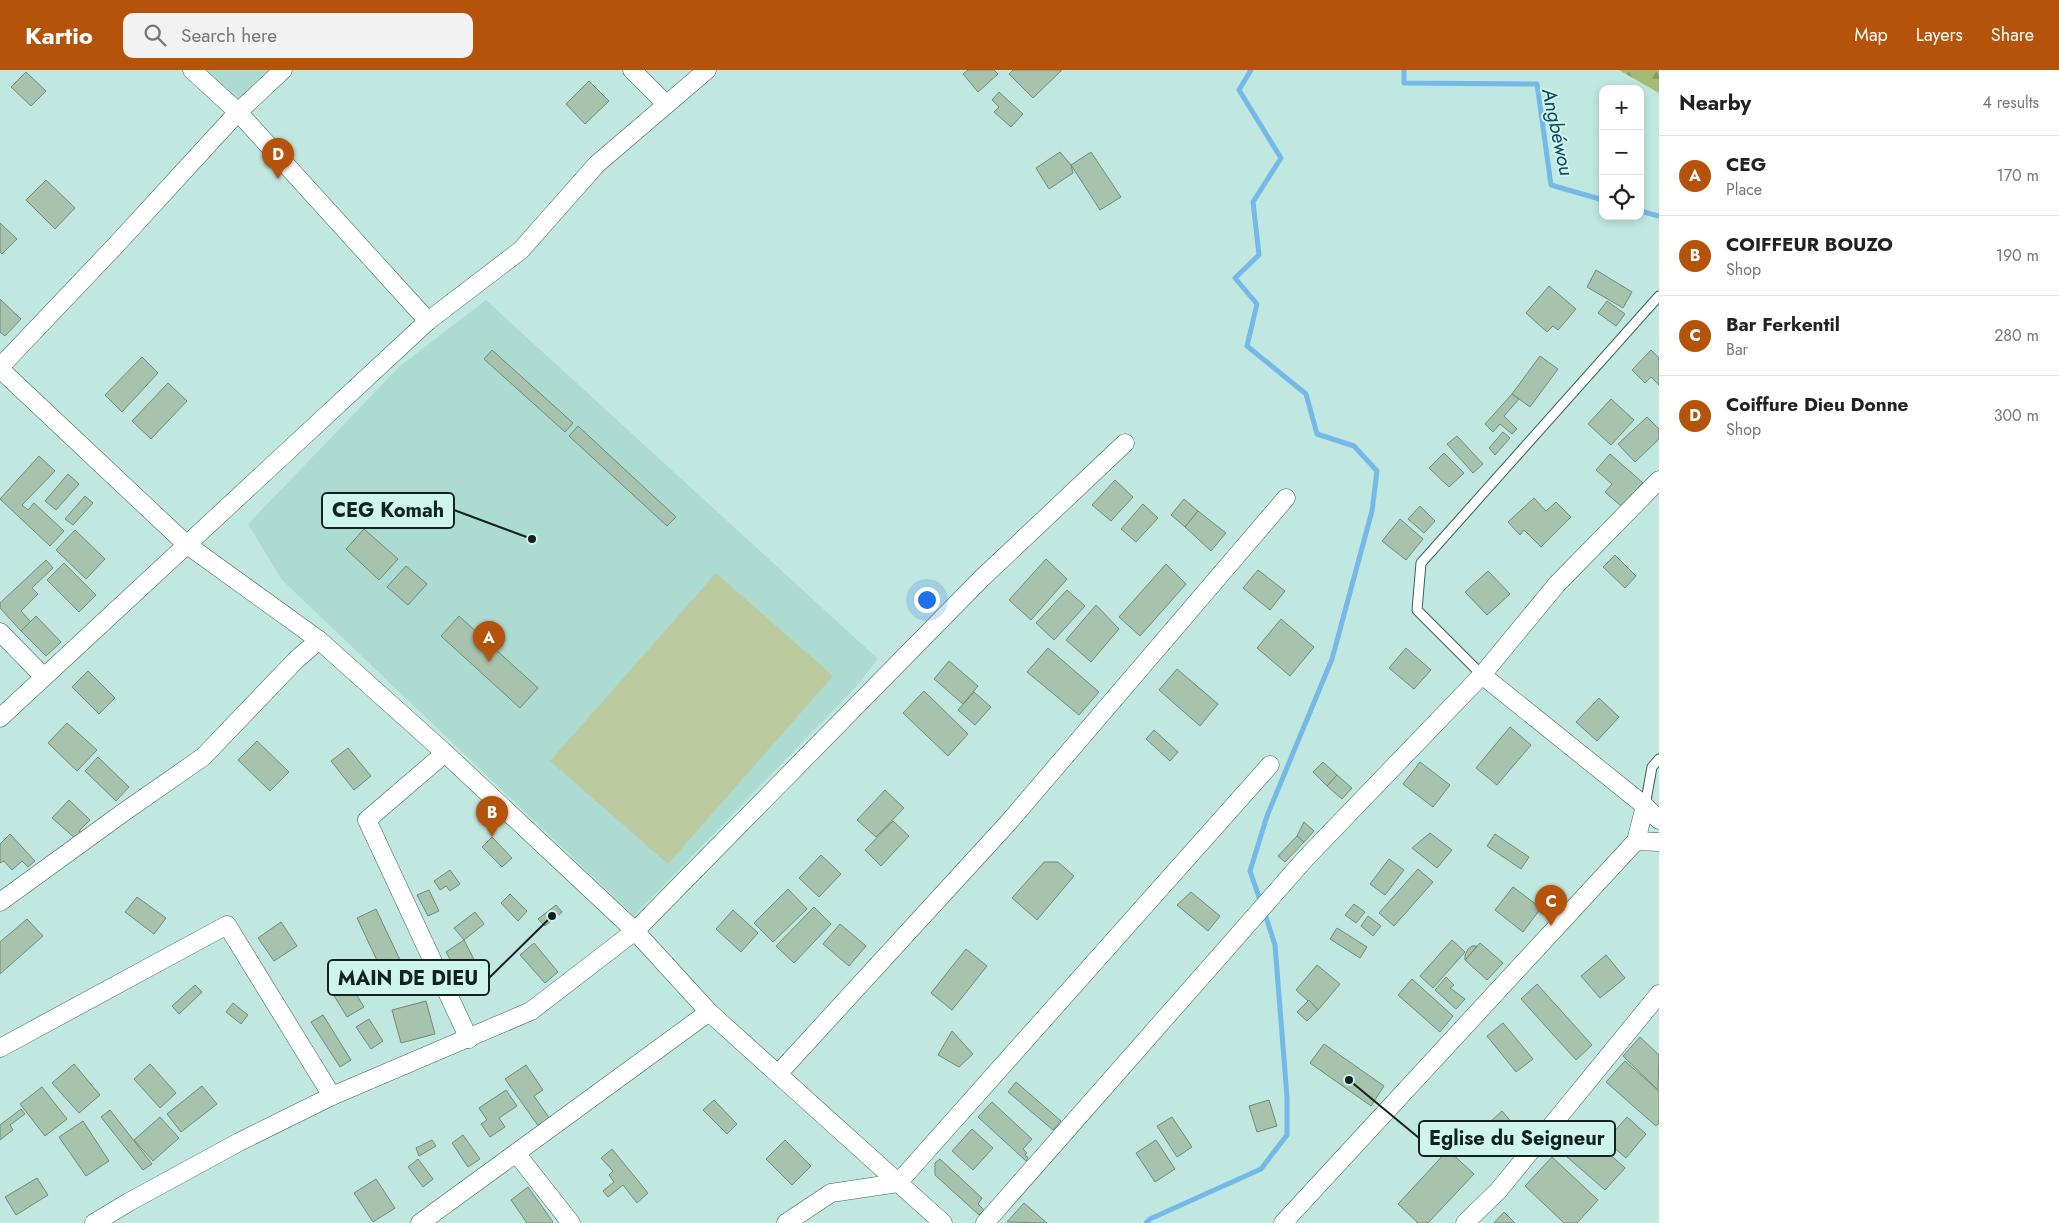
<!DOCTYPE html>
<html lang="en">
<head>
<meta charset="utf-8">
<style>
  body { margin:0; font-family:Jost,sans-serif; background:#f2f2f2; color:#222 }
  .controls { position:absolute; right:15px; top:15px; display:grid; overflow:hidden; border-radius:10px; box-shadow:0 2px 8px #0003 }
  .controls button { width:45px; height:45px; display:grid; place-items:center; padding:0; border:0; border-bottom:1px solid #e0e0e0; background:#fff; color:#222; font:25px sans-serif }
  .you { position:absolute; left:926px; top:529px; width:18px; height:18px; margin:-12px; border:4px solid #fff; border-radius:50%; background:#1a73e8; box-shadow:0 0 0 8px #1a73e833 }
  .badge { display:grid; place-items:center; width:32px; height:32px; border-radius:50%; background:#b45309; color:#fff; font-size:16px; font-weight:700 }
  .pin { position:absolute; translate:-50% -41px; filter:drop-shadow(0 1px 2px #0008) }
  .pin::after { content:''; position:absolute; top:26px; width:18px; height:15px; background:inherit; clip-path:polygon(0 0,100% 0,50% 100%) }
  .list { margin:0; padding:0; list-style:none }
  h2 { display:flex; justify-content:space-between; align-items:center; height:65px; margin:0; padding:0 20px; font-size:21px }
  h2 small { font-size:16px; font-weight:400; color:#767676 }
  .list li { display:grid; grid-template-columns:32px 1fr auto; gap:15px; align-items:center; box-sizing:border-box; height:80px; padding:0 20px; border-top:1px solid #e0e0e0 }
  .list b { display:block; font-size:19px; white-space:nowrap }
  .list p { margin:0; font-size:16px; white-space:nowrap; color:#767676 }
  .list em { font-size:16px; font-style:normal; color:#767676 }
  .icon { flex:none; width:28px; height:28px; fill:none; stroke:currentColor; stroke-width:2; stroke-linecap:round; stroke-linejoin:round }
  .map { position:relative; flex:none; width:1659px; height:1153px; overflow:hidden }
  header { display:flex; align-items:center; gap:30px; box-sizing:border-box; height:70px; padding:0 25px; background:#b45309; color:#fff }
  header strong { font-size:24px }
  nav { display:flex; gap:28px; margin-inline-start:auto; font-size:18px }
  .search { width:350px; height:45px; background:#f2f2f2; display:flex; align-items:center; gap:12px; box-sizing:border-box; padding:0 18px; border-radius:10px; color:#767676; font-size:19px }
  main { display:flex }
  aside { flex:1; background:#fff }
  .map>svg:first-child { display:block }
</style>
</head>
<body>
<header>
<strong>Kartio</strong>
<div class="search"><svg class="icon" aria-label="search" viewBox="0 0 24 24"><circle cx="10" cy="10" r="6"/><path d="M15 15l6 6"/></svg>Search here</div>
<nav><a>Map</a><a>Layers</a><a>Share</a></nav>
</header>
<main>
<div class="map">
<svg width="1659" height="1153" viewBox="0 0 1659 1153">
  <defs>
    <pattern id="forest-firs" width="22" height="20" patternUnits="userSpaceOnUse" patternTransform="scale(1.25)"><rect width="22" height="20" fill="#a5ba74"/><path d="M5 1l3.5 6h-7zM16 11l3.5 6h-7z" fill="#85975f"/></pattern>
  </defs>
  <rect width="100%" height="100%" fill="#c0e8e0"/>
  <g fill="#acdbd2">
    <path d="M207 0H268L238 29Z"/>
    <path d="M486 230 878 589 855 618 634 846 282 510 248 454 400 296Z"/>
  </g>
  <path fill="url(#forest-firs)" d="M1619 0H1659V23Z"/>
  <path fill="#bcca9f" d="M716 503 833 606 668 794 550 691Z"/>
  <g fill="none" stroke-linecap="round" stroke-linejoin="round">
    <g stroke="#75b9e8" stroke-width="5">
      <path d="M1251 0 1239 20 1281 88 1253 132 1259 185 1235 208 1257 234 1247 276 1306 324 1317 364 1354 376 1377 401 1372 441 1332 589 1267 746 1250 801 1261 833"/>
      <path d="M1404 0V13L1537 14 1551 115 1603 130"/>
      <path d="M1640 141 1659 146"/>
      <path d="M1146 1153 1150 1149 1261 1099 1287 1065V1027L1275 875 1264 841"/>
    </g>
  </g>
  <g fill="#a7c2ad" stroke="#718b77">
    <path d="M968 0H994L998 4 978 22 963 4Z"/>
    <path d="M1013 0H1062L1033 28 1009 4Z"/>
    <path d="M26 2 46 21 31 36 11 17Z"/>
    <path d="M589 11 609 31 585 54 566 34Z"/>
    <path d="M999 22 1023 44 1011 57 994 42 999 37 992 30Z"/>
    <path d="M1060 82 1071 95 1073 103 1049 119 1036 98Z"/>
    <path d="M1091 82 1121 127 1100 140 1071 95Z"/>
    <path d="M46 110 75 138 55 159 26 130Z"/>
    <path d="M0 153 17 169 2 184 0 182Z"/>
    <path d="M1596 200 1632 222 1623 238 1587 217Z"/>
    <path d="M1549 216 1576 239 1558 260 1553 256 1547 262 1526 243Z"/>
    <path d="M0 229 21 249 5 266 0 262Z"/>
    <path d="M1607 231 1625 244 1616 256 1598 243Z"/>
    <path d="M492 280 573 353 565 362 484 289Z"/>
    <path d="M1651 280 1659 288V315L1651 307 1645 313 1632 300Z"/>
    <path d="M1540 286 1558 299 1530 337 1512 324Z"/>
    <path d="M142 287 158 303 122 342 105 325Z"/>
    <path d="M168 313 187 331 151 369 132 351Z"/>
    <path d="M1512 324 1519 329 1504 346 1517 359 1512 364 1500 354 1493 362 1485 354Z"/>
    <path d="M1611 329 1634 350 1611 375 1588 354Z"/>
    <path d="M1647 347 1659 359V369L1635 392 1618 374Z"/>
    <path d="M578 356 676 447 667 456 569 366Z"/>
    <path d="M1503 362 1510 368 1495 385 1489 378Z"/>
    <path d="M1457 366 1483 394 1473 403 1447 374Z"/>
    <path d="M1444 383 1464 403 1449 417 1429 398Z"/>
    <path d="M1610 384 1643 413 1622 437 1605 422 1612 414 1596 400Z"/>
    <path d="M39 386 55 401 22 435 28 440 34 433 64 461 50 476 0 429Z"/>
    <path d="M68 404 79 414 56 440 45 431Z"/>
    <path d="M1115 410 1133 427 1111 451 1092 435Z"/>
    <path d="M85 426 93 433 73 455 65 449Z"/>
    <path d="M1534 428 1546 441 1556 432 1571 447 1541 477 1524 460 1520 465 1508 452Z"/>
    <path d="M1184 429 1198 441 1185 457 1171 445Z"/>
    <path d="M1143 434 1158 448 1136 472 1121 459Z"/>
    <path d="M1420 436 1435 451 1424 463 1408 449Z"/>
    <path d="M1198 441 1226 463 1211 481 1185 457Z"/>
    <path d="M1400 449 1423 469 1406 490 1382 471Z"/>
    <path d="M364 459 398 489 379 510 346 479Z"/>
    <path d="M75 460 105 489 86 509 56 480Z"/>
    <path d="M1615 485 1636 506 1625 518 1603 497Z"/>
    <path d="M1046 489 1067 509 1031 550 1009 530Z"/>
    <path d="M46 490 53 498 32 518 38 524 21 541 31 552 21 561 0 538V533Z"/>
    <path d="M64 493 96 525 79 542 47 510Z"/>
    <path d="M1166 494 1186 514 1140 566 1119 547Z"/>
    <path d="M406 496 427 514 408 535 387 517Z"/>
    <path d="M1258 500 1285 521 1270 540 1243 518Z"/>
    <path d="M1488 501 1510 524 1487 545 1465 522Z"/>
    <path d="M1067 520 1085 536 1054 570 1036 553Z"/>
    <path d="M1096 535 1119 559 1091 592 1066 570Z"/>
    <path d="M36 546 61 572 46 586 21 561Z"/>
    <path d="M459 546 538 618 520 638 441 566Z"/>
    <path d="M1281 549 1314 577 1290 606 1257 578Z"/>
    <path d="M1048 578 1099 622 1079 645 1027 602Z"/>
    <path d="M1406 578 1431 600 1414 619 1389 598Z"/>
    <path d="M949 591 978 616 963 634 934 609Z"/>
    <path d="M1177 599 1218 634 1200 656 1159 620Z"/>
    <path d="M88 601 115 628 99 644 72 617Z"/>
    <path d="M924 621 968 664 948 686 903 643Z"/>
    <path d="M974 622 991 637 975 655 958 640Z"/>
    <path d="M1599 628 1619 647 1597 671 1576 652Z"/>
    <path d="M67 653 97 680 77 701 48 673Z"/>
    <path d="M1510 657 1531 675 1497 715 1476 698Z"/>
    <path d="M1154 660 1178 682 1170 691 1146 669Z"/>
    <path d="M257 671 289 702 270 721 238 690Z"/>
    <path d="M348 678 371 706 354 720 331 691Z"/>
    <path d="M98 687 129 717 116 731 85 701Z"/>
    <path d="M1323 692 1337 705 1327 716 1313 702Z"/>
    <path d="M1420 692 1450 715 1433 737 1403 714Z"/>
    <path d="M1337 705 1352 718 1342 729 1327 716Z"/>
    <path d="M885 720 904 738 876 767 857 750Z"/>
    <path d="M69 730 90 750 79 761 82 763 76 769 52 748Z"/>
    <path d="M893 751 909 766 881 796 865 780Z"/>
    <path d="M1304 752 1314 761 1304 772 1297 766Z"/>
    <path d="M1430 763 1452 780 1437 798 1412 778Z"/>
    <path d="M10 764 35 791 28 797 22 791 12 800 4 791 0 793V774Z"/>
    <path d="M1495 764 1529 787 1521 799 1487 776Z"/>
    <path d="M1297 766 1304 772 1285 792 1278 786Z"/>
    <path d="M492 767 512 788 502 797 482 777Z"/>
    <path d="M821 785 841 804 819 827 799 808Z"/>
    <path d="M1389 789 1404 800 1385 825 1370 814Z"/>
    <path d="M1044 792H1058L1074 806 1037 850 1012 828Z"/>
    <path d="M1418 799 1433 812 1394 856 1379 843Z"/>
    <path d="M450 800 460 814 450 821 446 816 440 820 434 811Z"/>
    <path d="M1513 817 1541 838 1523 862 1495 840Z"/>
    <path d="M788 819 807 839 773 872 754 853Z"/>
    <path d="M429 820 439 841 428 846 417 825Z"/>
    <path d="M1191 822 1220 846 1208 861 1177 835Z"/>
    <path d="M510 824 527 841 518 851 501 833Z"/>
    <path d="M137 827 166 848 154 864 125 842Z"/>
    <path d="M1354 834 1365 842 1356 853 1345 845Z"/>
    <path d="M556 835 562 842 545 856 538 849Z"/>
    <path d="M814 837 831 854 794 893 776 876Z"/>
    <path d="M376 839 401 892 382 901 357 848Z"/>
    <path d="M733 840 758 863 741 882 716 859Z"/>
    <path d="M475 842 484 854 464 870 454 858Z"/>
    <path d="M1368 846 1381 856 1373 866 1361 856Z"/>
    <path d="M27 849 43 866 0 904V872Z"/>
    <path d="M281 852 297 876 274 891 258 868Z"/>
    <path d="M840 854 866 876 849 896 823 874Z"/>
    <path d="M1337 858 1367 877 1360 888 1330 869Z"/>
    <path d="M464 870 482 905 464 915 446 882Z"/>
    <path d="M1452 870 1465 882 1433 918 1420 906Z"/>
    <path d="M534 873 558 902 545 913 520 885Z"/>
    <path d="M1480 873 1503 893 1487 910 1465 890Z"/>
    <path d="M1472 876H1477L1465 890V885L1468 879Z"/>
    <path d="M966 879 987 896 952 940 931 923Z"/>
    <path d="M1606 885 1625 908 1600 928 1581 906Z"/>
    <path d="M1317 895 1340 914 1318 940 1296 920Z"/>
    <path d="M1446 907 1454 915 1450 918 1465 929 1456 939 1435 920Z"/>
    <path d="M347 909 364 937 347 947 330 919Z"/>
    <path d="M1412 909 1453 946 1440 962 1398 925Z"/>
    <path d="M1537 914 1592 975 1576 990 1521 929Z"/>
    <path d="M195 915 202 922 179 944 172 936Z"/>
    <path d="M1309 930 1318 940 1307 951 1297 942Z"/>
    <path d="M426 931 435 964 401 973 392 940Z"/>
    <path d="M233 933 248 945 241 954 226 942Z"/>
    <path d="M323 945 351 990 340 997 311 952Z"/>
    <path d="M369 949 383 971 371 979 356 957Z"/>
    <path d="M1503 953 1533 989 1516 1002 1487 966Z"/>
    <path d="M952 961 973 984 959 997 938 985Z"/>
    <path d="M1640 967 1659 985 1658 1020 1623 986Z"/>
    <path d="M1324 974 1384 1016 1371 1036 1310 993Z"/>
    <path d="M1625 991 1659 1021V1053L1656 1056 1606 1012Z"/>
    <path d="M74 994 100 1025 79 1043 52 1013Z"/>
    <path d="M150 994 176 1023 160 1038 134 1009Z"/>
    <path d="M526 995 543 1020 534 1026 550 1049 539 1057 505 1009Z"/>
    <path d="M1016 1012 1061 1051 1053 1060 1008 1022Z"/>
    <path d="M202 1016 217 1034 181 1062 167 1044Z"/>
    <path d="M42 1017 67 1049 45 1066 20 1034Z"/>
    <path d="M506 1020 517 1036 499 1048 505 1057 490 1067 481 1054 487 1050 479 1038Z"/>
    <path d="M714 1030 737 1054 727 1064 703 1040Z"/>
    <path d="M1269 1030 1277 1056 1257 1062 1249 1036Z"/>
    <path d="M992 1032 1032 1069 1023 1079 1027 1083 1025 1084 1028 1088 1026 1091 978 1047Z"/>
    <path d="M21 1039 25 1044 10 1055 13 1060 0 1070V1055Z"/>
    <path d="M110 1040 152 1094 143 1100 101 1047Z"/>
    <path d="M1502 1041 1526 1069 1515 1078 1491 1051Z"/>
    <path d="M160 1047 179 1068 153 1091 134 1070Z"/>
    <path d="M1172 1047 1192 1077 1177 1087 1157 1056Z"/>
    <path d="M1627 1047 1646 1064 1626 1088 1606 1071Z"/>
    <path d="M83 1051 109 1091 86 1106 59 1067Z"/>
    <path d="M1579 1057 1625 1098 1605 1120 1559 1080Z"/>
    <path d="M972 1059 993 1078 973 1100 952 1081Z"/>
    <path d="M463 1065 480 1089 468 1097 452 1073Z"/>
    <path d="M432 1070 436 1076 419 1086 416 1078Z"/>
    <path d="M785 1070 811 1096 792 1115 766 1089Z"/>
    <path d="M1156 1070 1175 1099 1155 1112 1136 1083Z"/>
    <path d="M612 1079 648 1123 637 1133 623 1115 608 1127 603 1121 614 1112 609 1105 613 1101 601 1088Z"/>
    <path d="M1448 1080 1474 1104 1428 1153H1418L1398 1134Z"/>
    <path d="M1552 1087 1598 1130 1577 1153H1564L1525 1116Z"/>
    <path d="M418 1089 433 1109 423 1117 408 1097Z"/>
    <path d="M940 1089 982 1128 978 1134 984 1140 979 1145 935 1105V1093Z"/>
    <path d="M37 1108 48 1125 16 1145 5 1127Z"/>
    <path d="M376 1109 395 1138 373 1152 354 1123Z"/>
    <path d="M528 1117 553 1152 552 1153H527L511 1130Z"/>
    <path d="M1024 1133 1047 1153 1007 1152Z"/>
    <path d="M1504 1142 1515 1153H1494Z"/>
  </g>
  <g fill="none" stroke-linecap="round" stroke-linejoin="round">
    <g stroke="#3c6059" stroke-width="11">
      <g id="service">
        <path d="M1482 605 1417 540 1421 493 1659 226"/>
        <path d="M1645 736 1652 697 1659 689"/>
      </g>
    </g>
    <g stroke="#3c6059" stroke-width="19">
      <g id="minor">
        <path d="M192 0 238 42 428 251"/>
        <path d="M632 0 666 34"/>
        <path d="M0 297 116 175 238 42 283 0"/>
        <path d="M0 299 186 474 319 570 445 683 635 861 709 942 943 1153"/>
        <path d="M0 562 44 607"/>
        <path d="M1482 605 1645 736 1659 750"/>
        <path d="M0 648 428 251 521 180 597 94 707 0"/>
        <path d="M445 683 367 750 469 969"/>
        <path d="M1636 771 1645 736"/>
        <path d="M0 832 124 742 203 687 296 590 319 570"/>
        <path d="M0 978 227 855 332 1026"/>
        <path d="M778 1004 1008 753 1286 428"/>
        <path d="M94 1153 129 1132 239 1072 332 1026 531 941 635 861 982 508 1125 373"/>
        <path d="M420 1153 516 1083"/>
        <path d="M571 1153 516 1083 709 942"/>
        <path d="M786 1153 831 1123 898 1113 1270 695"/>
        <path d="M985 1153 1305 789 1482 605 1557 514 1659 410"/>
        <path d="M1283 1153 1636 771 1659 772"/>
        <path d="M1465 1153 1498 1121 1659 924"/>
      </g>
    </g>
    <use href="#service" stroke="#fff" stroke-width="9"/>
    <use href="#minor" stroke="#fff" stroke-width="18"/>
  </g>
  <g text-anchor="middle" stroke-width="4" stroke-linejoin="round" paint-order="stroke">
    <g font-size="20" font-style="italic" fill="#114665" stroke="#cdf5ed">
      <text transform="translate(1558 62) rotate(78)" y="7">Angbéwou</text>
    </g>
  </g>
  <path fill="none" stroke="#13221f" stroke-width="2" d="M532 469L454 440M552 846L489 908M1349 1010L1419 1068"/>
  <g fill="#13221f" stroke="#cdf5ed" stroke-width="2">
    <circle cx="532" cy="469" r="5"/>
    <circle cx="552" cy="846" r="5"/>
    <circle cx="1349" cy="1010" r="5"/>
  </g>
  <g fill="#cdf5ed" stroke="#13221f" stroke-width="2">
    <rect x="322" y="423" width="132" height="35" rx="5"/>
    <rect x="328" y="890" width="161" height="35" rx="5"/>
    <rect x="1419" y="1051" width="196" height="35" rx="5"/>
  </g>
  <g font-size="20" text-anchor="middle" font-weight="bold" fill="#13221f">
    <text x="388" y="447">CEG Komah</text>
    <text x="408" y="915">MAIN DE DIEU</text>
    <text x="1517" y="1075">Eglise du Seigneur</text>
  </g>
</svg>
<div class="controls">
<button>+</button>
<button>−</button>
<button><svg class="icon" aria-label="locate" viewBox="0 0 24 24"><circle cx="12" cy="12" r="6"/><path d="M12 2v4M12 18v4M2 12h4M18 12h4"/></svg></button>
</div>
<div class="you"></div>
<div class="pin badge" style="left:489px;top:592px">A</div>
<div class="pin badge" style="left:492px;top:767px">B</div>
<div class="pin badge" style="left:1551px;top:856px">C</div>
<div class="pin badge" style="left:278px;top:109px">D</div>
</div>
<aside>
<h2>Nearby<small>4 results</small></h2>
<ul class="list">
<li><span class="badge">A</span><div><b>CEG</b><p>Place</p></div><em>170 m</em></li>
<li><span class="badge">B</span><div><b>COIFFEUR BOUZO</b><p>Shop</p></div><em>190 m</em></li>
<li><span class="badge">C</span><div><b>Bar Ferkentil</b><p>Bar</p></div><em>280 m</em></li>
<li><span class="badge">D</span><div><b>Coiffure Dieu Donne</b><p>Shop</p></div><em>300 m</em></li>
</ul>
</aside>
</main>
</body>
</html>
